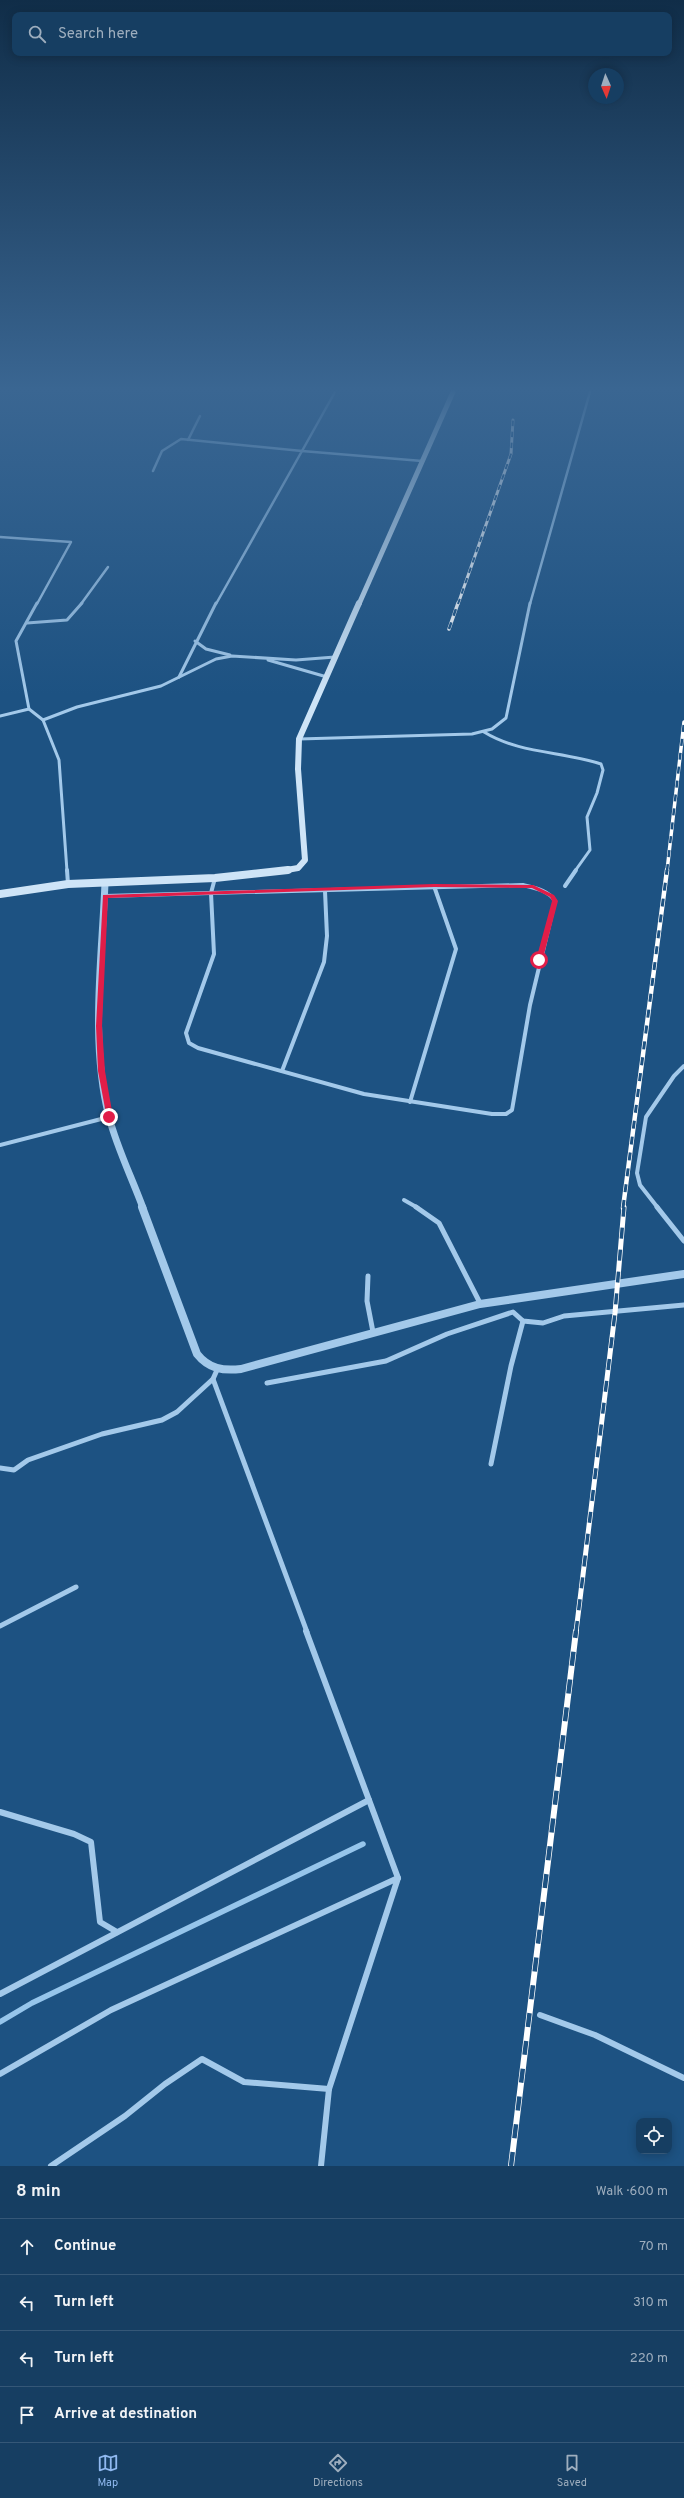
<!DOCTYPE html>
<html lang="en">
<head>
<meta charset="utf-8">
<style>
  body { margin:0; font-family:Overpass,sans-serif; background:#23496b; color:#f1f3f6 }
  .controls { position:absolute; right:12px; bottom:12px; display:grid; overflow:hidden; border-radius:8px; box-shadow:0 2px 10px #0003 }
  .controls button { width:36px; height:36px; display:grid; place-items:center; padding:0; border:0; border-bottom:1px solid #355777; background:#163e62; color:#f1f3f6; font:20px sans-serif }
  .compass { position:absolute; left:588px; top:68px; width:36px; height:36px; border-radius:50%; background:#163e62; box-shadow:0 2px 10px #0003; rotate:177deg }
  .stop { position:absolute; width:12px; height:12px; margin:-9px; border:3px solid #e11d48; border-radius:50%; background:#fff }
  .stop.end { background:#e11d48; border-color:#fff; box-shadow:0 1px 4px #0008 }
  .list { margin:0; padding:0; list-style:none }
  h2 { display:flex; justify-content:space-between; align-items:center; height:52px; margin:0; padding:0 16px; font-size:17px }
  h2 small { font-size:13px; font-weight:400; color:#9eaebe }
  .list li { display:grid; grid-template-columns:26px 1fr auto; gap:12px; align-items:center; box-sizing:border-box; height:56px; padding:0 16px; border-top:1px solid #355777 }
  .list b { display:block; font-size:15px; white-space:nowrap }
  .list em { font-size:13px; font-style:normal; color:#9eaebe }
  .icon { flex:none; width:22px; height:22px; fill:none; stroke:currentColor; stroke-width:2; stroke-linecap:round; stroke-linejoin:round }
  .map { position:relative; flex:none; width:684px; height:2166px; overflow:hidden }
  .search { position:absolute; background:#163e62; box-shadow:0 2px 10px #0003; left:12px; right:12px; top:12px; height:44px; display:flex; align-items:center; gap:10px; box-sizing:border-box; padding:0 14px; border-radius:8px; color:#9eaebe; font-size:15px }
  .sheet { height:276px; background:#163e62 }
  nav { display:flex; justify-content:space-around; align-items:center; box-sizing:border-box; height:56px; border-top:1px solid #355777; background:#163e62; font-size:11px; color:#9eaebe }
  nav a { display:grid; justify-items:center; gap:2px }
  nav .on { color:#90b9f0 }
  .map>svg:first-child { display:block }
</style>
</head>
<body>
<div class="map">
<svg width="684" height="2166" viewBox="0 0 684 2166">
  <rect width="100%" height="100%" fill="#1d5282"/>
  <g fill="none" stroke-linecap="round" stroke-linejoin="round">
    <path stroke="#96c5eb" stroke-width="5.5" d="M0 2022 32 2003 363 1844"/>
    <g stroke="#a3c9ea" stroke-width="2.5">
      <path d="M335 392 302 451 422 461"/>
      <path d="M188 440 200 416"/>
      <path d="M153 471 162 451 181 439 302 451 216 604"/>
      <path d="M0 537 71 542 37 604"/>
      <path d="M81 604 108 567"/>
      <path d="M530 604 590 392"/>
    </g>
    <g stroke="#a3c9ea" stroke-width="3">
      <path d="M37 603 16 641 29 709 43 720"/>
      <path d="M27 623 67 620 82 603"/>
      <path d="M195 641 206 649 230 655"/>
      <path d="M268 660 327 677"/>
      <path d="M179 677 216 603"/>
      <path d="M0 716 29 709"/>
      <path d="M484 732C520 754 562 751 601 764L603 770 597 793 587 817 590 850 575 871"/>
      <path d="M299 739 472 734 492 729 506 718 530 603"/>
      <path d="M67 871 59 760 43 720 77 707 161 686 216 659 232 656 296 660 335 657"/>
    </g>
    <g stroke="#a3c9ea" stroke-width="4">
      <path d="M67 870 68 884"/>
      <path d="M523 885C535 888 548 890 555 901L530 1005 512 1110 506 1114H492L364 1094 198 1048 189 1043 186 1033 214 954 211 893Z"/>
      <path d="M565 886 576 870"/>
      <path d="M211 893 215 878"/>
      <path d="M105 896 211 893"/>
      <path d="M282 1071 324 962 327 936 325 891"/>
      <path d="M410 1102 456 949 434 886"/>
      <path d="M0 1145 109 1117"/>
      <path d="M404 1200 418 1208"/>
      <path d="M658 1208 640 1185 637 1173 646 1117 674 1076 684 1066"/>
    </g>
    <g stroke="#a3c9ea" stroke-width="5">
      <path d="M416 1207 439 1223 480 1303"/>
      <path d="M657 1207 684 1241"/>
      <path d="M368 1276 367 1301 373 1332"/>
      <path d="M217 1370 213 1379 307 1632"/>
      <path d="M267 1383 386 1361 447 1334 513 1312 523 1321 543 1323 564 1316 684 1305"/>
      <path d="M491 1464 511 1366 523 1321"/>
      <path d="M0 1468 14 1470 28 1460 102 1434 162 1420 177 1412 213 1379"/>
      <path d="M0 1626 76 1587"/>
    </g>
    <g stroke="#a3c9ea" stroke-width="6">
      <path d="M0 1812 74 1834 91 1842 100 1922 117 1932"/>
      <path d="M0 1994 369 1800 306 1631"/>
      <path d="M540 2015 595 2035 684 2078"/>
      <path d="M0 2074 111 2010 398 1878"/>
      <path d="M51 2166 125 2116 165 2084 202 2059 244 2082 329 2089"/>
      <path d="M321 2166 329 2089 398 1878 369 1800"/>
    </g>
    <path stroke="#a3c9ea" stroke-width="7" d="M105 883C102 959 90 1042 109 1117 117 1148 132 1178 143 1208"/>
    <path stroke="#a3c9ea" stroke-width="8" d="M142 1207 197 1354C209 1369 223 1371 241 1369L480 1304 684 1274"/>
    <path stroke="#cee4f7" stroke-width="5" d="M359 604 453 392"/>
    <path stroke="#cee4f7" stroke-width="6" d="M281 871 298 868 305 860 298 769 299 739 359 603"/>
    <path stroke="#cee4f7" stroke-width="8" d="M0 894 68 884 215 878 288 870"/>
    <g stroke="#fff" stroke-width="3">
      <path id="rail-far4" d="M458 604 511 454 513 420"/>
    </g>
    <g stroke="#fff" stroke-width="3.5">
      <g id="rail-far3">
        <path d="M449 629 458 603"/>
        <path d="M667 871 684 722"/>
      </g>
    </g>
    <g stroke="#fff" stroke-width="4.5">
      <path id="rail-far2" d="M623 1208 667 870"/>
    </g>
    <g stroke="#fff" stroke-width="5">
      <path id="rail-far1" d="M576 1632 615 1313 624 1207"/>
    </g>
    <g stroke="#fff" stroke-width="6">
      <path id="rail" d="M511 2166 576 1631"/>
    </g>
    <use href="#rail-far4" stroke="#1d5282" stroke-width="2" stroke-dasharray="5.5" stroke-linecap="butt"/>
    <use href="#rail-far3" stroke="#1d5282" stroke-width="2.5" stroke-dasharray="7" stroke-linecap="butt"/>
    <use href="#rail-far2" stroke="#1d5282" stroke-width="3" stroke-dasharray="8" stroke-linecap="butt"/>
    <use href="#rail-far1" stroke="#1d5282" stroke-width="3.5" stroke-dasharray="11" stroke-linecap="butt"/>
    <use href="#rail" stroke="#1d5282" stroke-width="4.5" stroke-dasharray="14" stroke-linecap="butt"/>
  </g>
  <linearGradient id="sky" x2="0" y2="1"><stop stop-color="#102d48"/><stop offset="0.56" stop-color="#3a6692"/><stop offset="1" stop-color="#3a6692" stop-opacity="0"/></linearGradient>
  <rect width="684" height="695" fill="url(#sky)"/>
  <path fill="#e11d48" d="M434 884 533 885 554 895 558 901 542 962 536 960 552 901 550 897 532 888 434 887 108 898 102 1026 105 1071 113 1117 107 1119 98 1071 96 1026 103 895Z"/>
</svg>
<div class="controls">
<button><svg class="icon" aria-label="locate" viewBox="0 0 24 24"><circle cx="12" cy="12" r="6"/><path d="M12 2v4M12 18v4M2 12h4M18 12h4"/></svg></button>
</div>
<svg class="compass" viewBox="-18 -18 36 36"><path d="M0-13l5 13h-10z" fill="#e53935"/><path d="M0 13l5-13h-10z" fill="#9eaebe"/></svg>
<div class="stop" style="left:539px;top:960px"></div>
<div class="stop end" style="left:109px;top:1117px"></div>
<div class="search"><svg class="icon" aria-label="search" viewBox="0 0 24 24"><circle cx="10" cy="10" r="6"/><path d="M15 15l6 6"/></svg>Search here</div>
</div>
<section class="sheet">
<h2>8 min<small>Walk · 600 m</small></h2>
<ul class="list">
<li><svg class="icon" aria-label="ahead" viewBox="0 0 24 24"><path d="M12 20V5M6 11l6-6 6 6"/></svg><div><b>Continue</b></div><em>70 m</em></li>
<li><svg class="icon" aria-label="left" viewBox="0 0 24 24"><path d="M17 20v-9H6M10 6l-5 5 5 5"/></svg><div><b>Turn left</b></div><em>310 m</em></li>
<li><svg class="icon" aria-label="left" viewBox="0 0 24 24"><path d="M17 20v-9H6M10 6l-5 5 5 5"/></svg><div><b>Turn left</b></div><em>220 m</em></li>
<li><svg class="icon" aria-label="arrive" viewBox="0 0 24 24"><path d="M6 21V4h12l-3 4 3 4H6"/></svg><div><b>Arrive at destination</b></div></li>
</ul>
</section>
<nav>
<a class="on"><svg class="icon" aria-label="map" viewBox="0 0 24 24"><path d="M3 6l6-2 6 2 6-2v14l-6 2-6-2-6 2zM9 4v14M15 6v14"/></svg>Map</a>
<a><svg class="icon" aria-label="directions" viewBox="0 0 24 24"><path d="M12 3l9 9-9 9-9-9zM9 14v-3h6M13 9l2 2-2 2"/></svg>Directions</a>
<a><svg class="icon" aria-label="saved" viewBox="0 0 24 24"><path d="M7 4h10v16l-5-4-5 4z"/></svg>Saved</a>
</nav>
</body>
</html>
